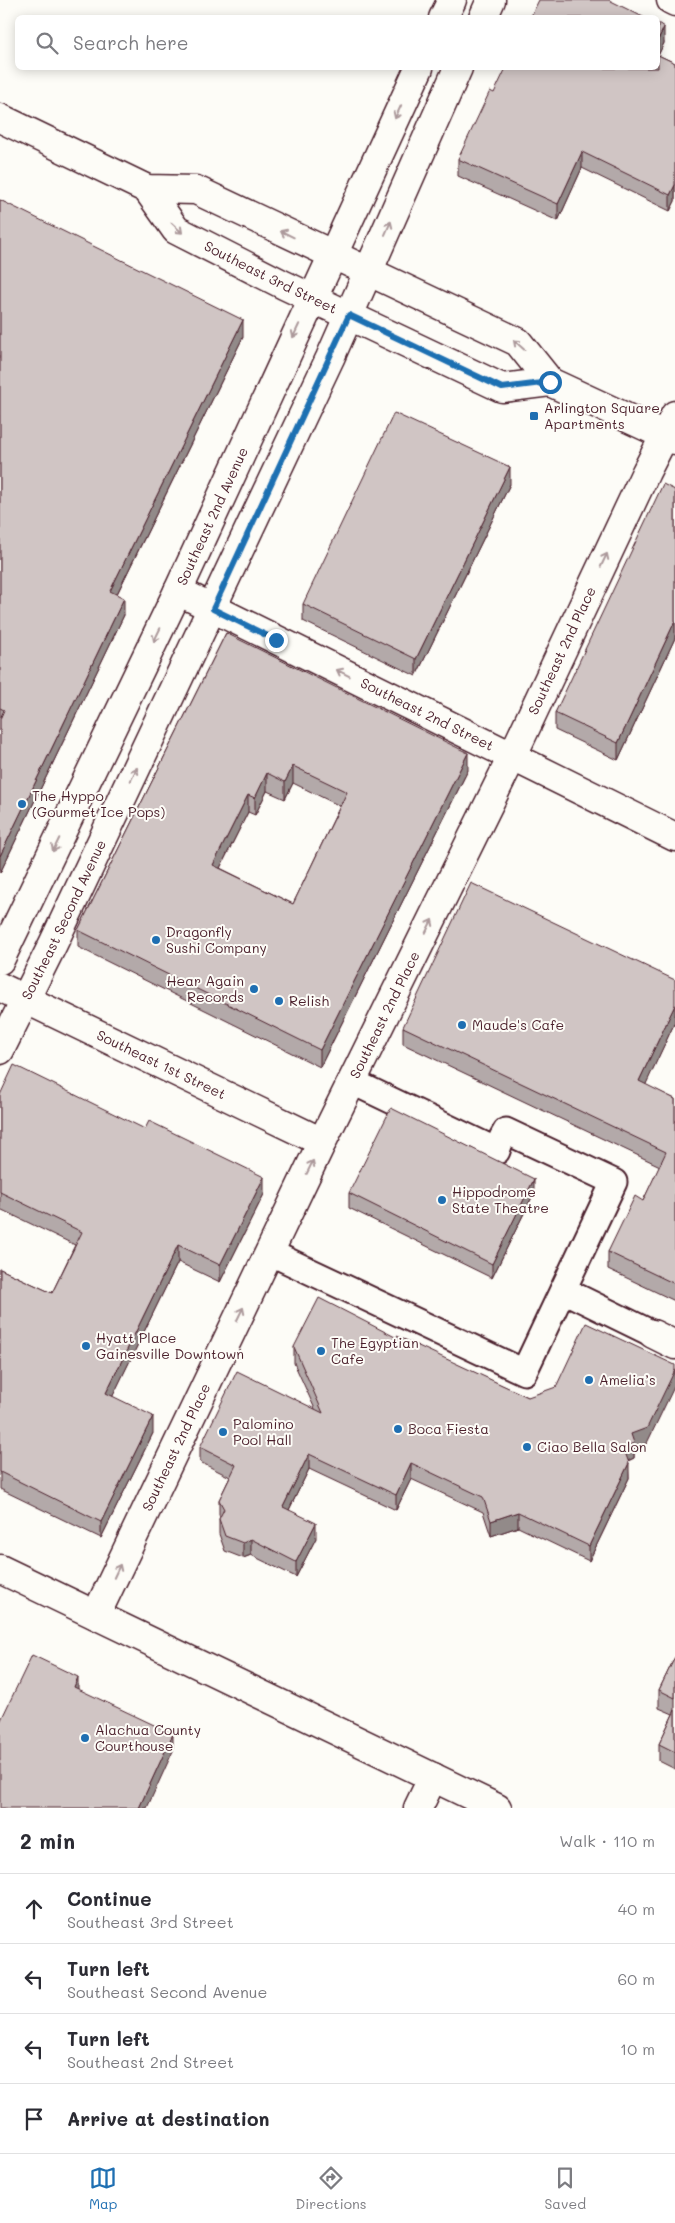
<!DOCTYPE html>
<html lang="en">
<head>
<meta charset="utf-8">
<style>
  body { margin:0; font-family:Mali,sans-serif; background:#f2f2f3; color:#2b2b33 }
  .stop { position:absolute; width:15px; height:15px; margin:-11px; border:4px solid #1f6fb2; border-radius:50%; background:#fff }
  .stop.end { background:#1f6fb2; border-color:#fff; box-shadow:0 1px 5px #0008 }
  .list { margin:0; padding:0; list-style:none }
  h2 { display:flex; justify-content:space-between; align-items:center; height:65px; margin:0; padding:0 20px; font-size:21px }
  h2 small { font-size:16px; font-weight:400; color:#7c7c81 }
  .list li { display:grid; grid-template-columns:32px 1fr auto; gap:15px; align-items:center; box-sizing:border-box; height:70px; padding:0 20px; border-top:1px solid #e1e1e2 }
  .list b { display:block; font-size:19px; white-space:nowrap }
  .list p { margin:0; font-size:16px; white-space:nowrap; color:#7c7c81 }
  .list em { font-size:16px; font-style:normal; color:#7c7c81 }
  .icon { flex:none; width:28px; height:28px; fill:none; stroke:currentColor; stroke-width:2; stroke-linecap:round; stroke-linejoin:round }
  .map { position:relative; flex:none; width:675px; height:1808px; overflow:hidden }
  .search { position:absolute; background:#fff; box-shadow:0 2px 12px #0003; left:15px; right:15px; top:15px; height:55px; display:flex; align-items:center; gap:12px; box-sizing:border-box; padding:0 18px; border-radius:8px; color:#7c7c81; font-size:19px }
  .sheet { height:345px; background:#fff }
  nav { display:flex; justify-content:space-around; align-items:center; box-sizing:border-box; height:70px; border-top:1px solid #e1e1e2; background:#fff; font-size:14px; color:#7c7c81 }
  nav a { display:grid; justify-items:center; gap:2px }
  nav .on { color:#1f6fb2 }
  .map>svg:first-child { display:block }
</style>
</head>
<body>
<div class="map">
<svg width="675" height="1808" viewBox="0 0 675 1808">
  <rect width="100%" height="100%" fill="#fdfcf7"/>
  <filter id="ink" filterUnits="userSpaceOnUse"><feTurbulence type="fractalNoise" baseFrequency=".02" numOctaves="2"/><feDisplacementMap in="SourceGraphic" scale="10" xChannelSelector="R" yChannelSelector="G"/><feConvolveMatrix kernelMatrix="1 2 1 2 8 2 1 2 1" color-interpolation-filters="sRGB"/></filter>
  <g filter="url(#ink)">
    <g fill="none" stroke-linecap="round" stroke-linejoin="round">
      <g stroke="#4a1f2b" stroke-width="29">
        <g id="pedestrian">
          <path d="M353 1082 497 1151 499 1145"/>
          <path d="M269 1252 524 1372 614 1182 506 1131 502 1138"/>
          <path d="M563 1290 653 1334"/>
        </g>
      </g>
      <g stroke="#4a1f2b" stroke-width="31">
        <g id="minor">
          <path d="M671 0 675 2"/>
          <path id="s1" d="M178 591 675 837"/>
          <path id="s2" d="M0 987 322 1142"/>
          <path d="M653 1334 675 1345"/>
          <path id="s3" d="M96 1615 322 1142 512 757 646 472 675 415"/>
          <path d="M418 1808 433 1777"/>
        </g>
      </g>
      <g stroke="#4a1f2b" stroke-width="31">
        <g id="tertiary">
          <path d="M443 18 452 0"/>
          <path d="M483 18 491 0"/>
          <path d="M0 118 147 189 196 190 518 342 550 382 675 440"/>
          <path id="s4" d="M147 189 176 230 284 285 502 388 550 382"/>
          <path id="s5" d="M0 960 178 591 419 68"/>
          <path id="s6" d="M0 1050 53 944 330 358 458 68"/>
        </g>
      </g>
      <g stroke="#4a1f2b" stroke-width="31">
        <path id="secondary" d="M0 1569 497 1808"/>
      </g>
      <use href="#pedestrian" stroke="#fdfcf7" stroke-width="25"/>
      <use href="#minor" stroke="#fdfcf7" stroke-width="28"/>
      <use href="#tertiary" stroke="#fdfcf7" stroke-width="28"/>
      <use href="#secondary" stroke="#fdfcf7" stroke-width="28"/>
    </g>
    <g fill="#b3a9a9" stroke="#4a1f2b" fill-rule="evenodd">
      <path d="M658 23 664 43 658 55 675 63V201L670 211 582 168 558 221 458 176V159L494 93Z"/>
      <path d="M0 200 243 337 117 594 124 615 0 873Z"/>
      <path d="M510 484 416 676 303 621V604Z"/>
      <path d="M675 490V638L618 760 555 730V713Z"/>
      <path d="M226 633 468 770 320 1067 78 947V930ZM293 783 340 806 293 904 220 868 248 812 255 815 267 791 285 799Z"/>
      <path d="M675 1022 645 1085 675 1099V1301L608 1269V1252L643 1201 660 1166 403 1044V1027Z"/>
      <path d="M0 1095 264 1194 220 1282 178 1262 112 1397 153 1433 101 1538 0 1489V1269L52 1293 75 1245 0 1209Z"/>
      <path d="M349 1193H534L492 1278 349 1208Z"/>
      <path d="M397 1338 528 1397 647 1443 634 1448V1458L628 1461 629 1478 589 1561 518 1527 491 1536 483 1512 411 1479 396 1510 309 1469 289 1510 316 1538 296 1577 251 1555 243 1558 225 1551 219 1534V1519L220 1517 219 1515V1500L230 1477 200 1462V1447L315 1409 294 1363V1347Z"/>
      <path d="M675 1657V1769L659 1761V1744L673 1714 659 1708V1690Z"/>
    </g>
    <g fill="#928a89" stroke="#4a1f2b">
      <path d="M664 27V43L658 56V40Z"/>
      <path d="M582 152V168L558 221V204Z"/>
      <path d="M675 185V201L670 211V195Z"/>
      <path d="M243 320V337L110 608V591Z"/>
      <path d="M510 467V484L416 676V659Z"/>
      <path d="M124 598V615L0 873V856Z"/>
      <path d="M675 621V638L618 760V743Z"/>
      <path d="M468 753V770L320 1067V1050Z"/>
      <path d="M293 766V783L285 799V782Z"/>
      <path d="M267 773V791L255 815V798Z"/>
      <path d="M248 795V812L213 882V865Z"/>
      <path d="M675 1005V1022L639 1099V1081Z"/>
      <path d="M264 1177V1194L220 1282V1265Z"/>
      <path d="M534 1179V1193L492 1278V1264Z"/>
      <path d="M178 1245V1262L106 1410V1393Z"/>
      <path d="M675 1370V1385L647 1443 634 1448V1458L623 1463V1447L631 1434Z"/>
      <path d="M153 1416V1433L101 1538V1522Z"/>
      <path d="M309 1454V1469L283 1522V1507Z"/>
      <path d="M411 1463V1479L396 1510V1495Z"/>
      <path d="M629 1463V1478L589 1561V1546Z"/>
      <path d="M518 1512V1527L491 1536V1521Z"/>
      <path d="M316 1523V1538L296 1577V1562Z"/>
      <path d="M251 1539V1555L243 1558V1543Z"/>
      <path d="M78 1677V1694L74 1687Z"/>
      <path d="M173 1734V1751L147 1808H139Z"/>
    </g>
    <g fill="#d0c5c4" stroke="#4a1f2b" fill-rule="evenodd">
      <path d="M539 0H609L645 18H530Z"/>
      <path d="M658 23 664 27 658 40Z"/>
      <path d="M658 55 675 63V185L670 195 582 152 558 204 458 159 490 91 494 93 506 68H658Z"/>
      <path d="M0 200 243 320 110 591 124 598 0 856V719L4 710 0 708Z"/>
      <path d="M394 413 510 467 416 659 303 604Z"/>
      <path d="M663 484 675 490V621L618 743 555 713Z"/>
      <path d="M226 633 468 753 320 1050 78 930ZM293 766 347 792 293 904 213 865 248 795 255 798 267 773 285 782Z"/>
      <path d="M471 883 675 980V1005L639 1081 675 1099V1284L608 1252 635 1196 643 1201 666 1152 403 1027Z"/>
      <path d="M14 1065 145 1129 149 1121 264 1177 220 1265 178 1245 106 1393 153 1416 101 1522 0 1472V1269L52 1293 82 1232 0 1192V1095Z"/>
      <path d="M391 1108 534 1179 492 1264 349 1193Z"/>
      <path d="M319 1298 397 1338V1336L528 1397 556 1387 586 1323 675 1365V1370L647 1428 631 1434 634 1443 623 1447 629 1463 589 1546 518 1512 491 1521 483 1497 411 1463 396 1495 309 1454 283 1507 316 1523 296 1562 251 1539 243 1543 225 1536 219 1519 224 1509 219 1500 236 1465 200 1447 237 1371 323 1413 294 1347Z"/>
      <path d="M32 1655 78 1677 74 1687 173 1734 139 1808H0V1722Z"/>
      <path d="M675 1657V1698L659 1690Z"/>
      <path d="M675 1710V1752L659 1744Z"/>
    </g>
    <defs><path id="oneway-shaft" d="M-6 0H5M1.5-3L5.5 0L1.5 3" fill="none" stroke-width="1.6" stroke-linecap="round" stroke-linejoin="round" transform="scale(1.25)"/></defs>
    <g stroke="#ac999b">
      <use href="#oneway-shaft" transform="translate(398 112) rotate(115)"/>
      <use href="#oneway-shaft" transform="translate(177 228) rotate(43)"/>
      <use href="#oneway-shaft" transform="translate(388 228) rotate(-66)"/>
      <use href="#oneway-shaft" transform="translate(287 234) rotate(-154)"/>
      <use href="#oneway-shaft" transform="translate(296 331) rotate(115)"/>
      <use href="#oneway-shaft" transform="translate(519 345) rotate(-138)"/>
      <use href="#oneway-shaft" transform="translate(604 560) rotate(-65)"/>
      <use href="#oneway-shaft" transform="translate(157 635) rotate(116)"/>
      <use href="#oneway-shaft" transform="translate(343 673) rotate(-153)"/>
      <use href="#oneway-shaft" transform="translate(134 774) rotate(-64)"/>
      <use href="#oneway-shaft" transform="translate(56 845) rotate(116)"/>
      <use href="#oneway-shaft" transform="translate(429 926) rotate(-64)"/>
      <use href="#oneway-shaft" transform="translate(310 1167) rotate(-64)"/>
      <use href="#oneway-shaft" transform="translate(240 1314) rotate(-64)"/>
      <use href="#oneway-shaft" transform="translate(117 1571) rotate(-65)"/>
    </g>
  </g>
  <g fill="none" stroke-linecap="round" stroke-linejoin="round" filter="url(#ink)">
    <path stroke="#1f6fb2" stroke-width="6" d="M276 640 213 609 349 315 502 388 550 382"/>
  </g>
  <g fill="#1f6fb2" stroke="#fdfcf7" stroke-width="2">
    <rect x="529" y="411" width="10" height="10" rx="2.5"/>
    <circle cx="22" cy="804" r="5"/>
    <circle cx="156" cy="940" r="5"/>
    <circle cx="254" cy="989" r="5"/>
    <circle cx="279" cy="1001" r="5"/>
    <circle cx="462" cy="1025" r="5"/>
    <circle cx="442" cy="1200" r="5"/>
    <circle cx="86" cy="1346" r="5"/>
    <circle cx="321" cy="1351" r="5"/>
    <circle cx="589" cy="1380" r="5"/>
    <circle cx="398" cy="1429" r="5"/>
    <circle cx="223" cy="1432" r="5"/>
    <circle cx="527" cy="1447" r="5"/>
    <circle cx="85" cy="1738" r="5"/>
  </g>
  <g text-anchor="middle" stroke-width="4" stroke-linejoin="round" paint-order="stroke">
    <g font-size="14" fill="#4a1f2b" stroke="#fdfcf7">
      <text dy="5" stroke="none"><textPath href="#s4" startOffset="156">Southeast 3rd Street</textPath></text>
      <text dy="5" stroke="none"><textPath href="#s5" startOffset="492">Southeast 2nd Avenue</textPath></text>
      <text dy="5" stroke="none"><textPath href="#s3" startOffset="1071">Southeast 2nd Place</textPath></text>
      <text dy="5" stroke="none"><textPath href="#s1" startOffset="278">Southeast 2nd Street</textPath></text>
      <text dy="5" stroke="none"><textPath href="#s6" startOffset="145">Southeast Second Avenue</textPath></text>
      <text dy="5" stroke="none"><textPath href="#s3" startOffset="666">Southeast 2nd Place</textPath></text>
      <text dy="5" stroke="none"><textPath href="#s2" startOffset="179">Southeast 1st Street</textPath></text>
      <text dy="5" stroke="none"><textPath href="#s3" startOffset="186">Southeast 2nd Place</textPath></text>
    </g>
    <g font-size="14" fill="#4a1f2b" stroke="#fdfcf7" text-anchor="start">
      <text x="544" y="413">Arlington Square<tspan x="544" dy="16">Apartments</tspan></text>
      <text x="32" y="801">The Hyppo<tspan x="32" dy="16">(Gourmet Ice Pops)</tspan></text>
      <text x="166" y="937">Dragonfly<tspan x="166" dy="16">Sushi Company</tspan></text>
      <text x="244" y="986" text-anchor="end">Hear Again<tspan x="244" dy="16">Records</tspan></text>
      <text x="289" y="1006">Relish</text>
      <text x="472" y="1030">Maude's Cafe</text>
      <text x="452" y="1197">Hippodrome<tspan x="452" dy="16">State Theatre</tspan></text>
      <text x="96" y="1343">Hyatt Place<tspan x="96" dy="16">Gainesville Downtown</tspan></text>
      <text x="331" y="1348">The Egyptian<tspan x="331" dy="16">Cafe</tspan></text>
      <text x="599" y="1385">Amelia’s</text>
      <text x="233" y="1429">Palomino<tspan x="233" dy="16">Pool Hall</tspan></text>
      <text x="408" y="1434">Boca Fiesta</text>
      <text x="537" y="1452">Ciao Bella Salon</text>
      <text x="95" y="1735">Alachua County<tspan x="95" dy="16">Courthouse</tspan></text>
    </g>
  </g>
</svg>
<div class="stop" style="left:550px;top:382px"></div>
<div class="stop end" style="left:276px;top:640px"></div>
<div class="search"><svg class="icon" aria-label="search" viewBox="0 0 24 24"><circle cx="10" cy="10" r="6"/><path d="M15 15l6 6"/></svg>Search here</div>
</div>
<section class="sheet">
<h2>2 min<small>Walk · 110 m</small></h2>
<ul class="list">
<li><svg class="icon" aria-label="ahead" viewBox="0 0 24 24"><path d="M12 20V5M6 11l6-6 6 6"/></svg><div><b>Continue</b><p>Southeast 3rd Street</p></div><em>40 m</em></li>
<li><svg class="icon" aria-label="left" viewBox="0 0 24 24"><path d="M17 20v-9H6M10 6l-5 5 5 5"/></svg><div><b>Turn left</b><p>Southeast Second Avenue</p></div><em>60 m</em></li>
<li><svg class="icon" aria-label="left" viewBox="0 0 24 24"><path d="M17 20v-9H6M10 6l-5 5 5 5"/></svg><div><b>Turn left</b><p>Southeast 2nd Street</p></div><em>10 m</em></li>
<li><svg class="icon" aria-label="arrive" viewBox="0 0 24 24"><path d="M6 21V4h12l-3 4 3 4H6"/></svg><div><b>Arrive at destination</b></div></li>
</ul>
</section>
<nav>
<a class="on"><svg class="icon" aria-label="map" viewBox="0 0 24 24"><path d="M3 6l6-2 6 2 6-2v14l-6 2-6-2-6 2zM9 4v14M15 6v14"/></svg>Map</a>
<a><svg class="icon" aria-label="directions" viewBox="0 0 24 24"><path d="M12 3l9 9-9 9-9-9zM9 14v-3h6M13 9l2 2-2 2"/></svg>Directions</a>
<a><svg class="icon" aria-label="saved" viewBox="0 0 24 24"><path d="M7 4h10v16l-5-4-5 4z"/></svg>Saved</a>
</nav>
</body>
</html>
